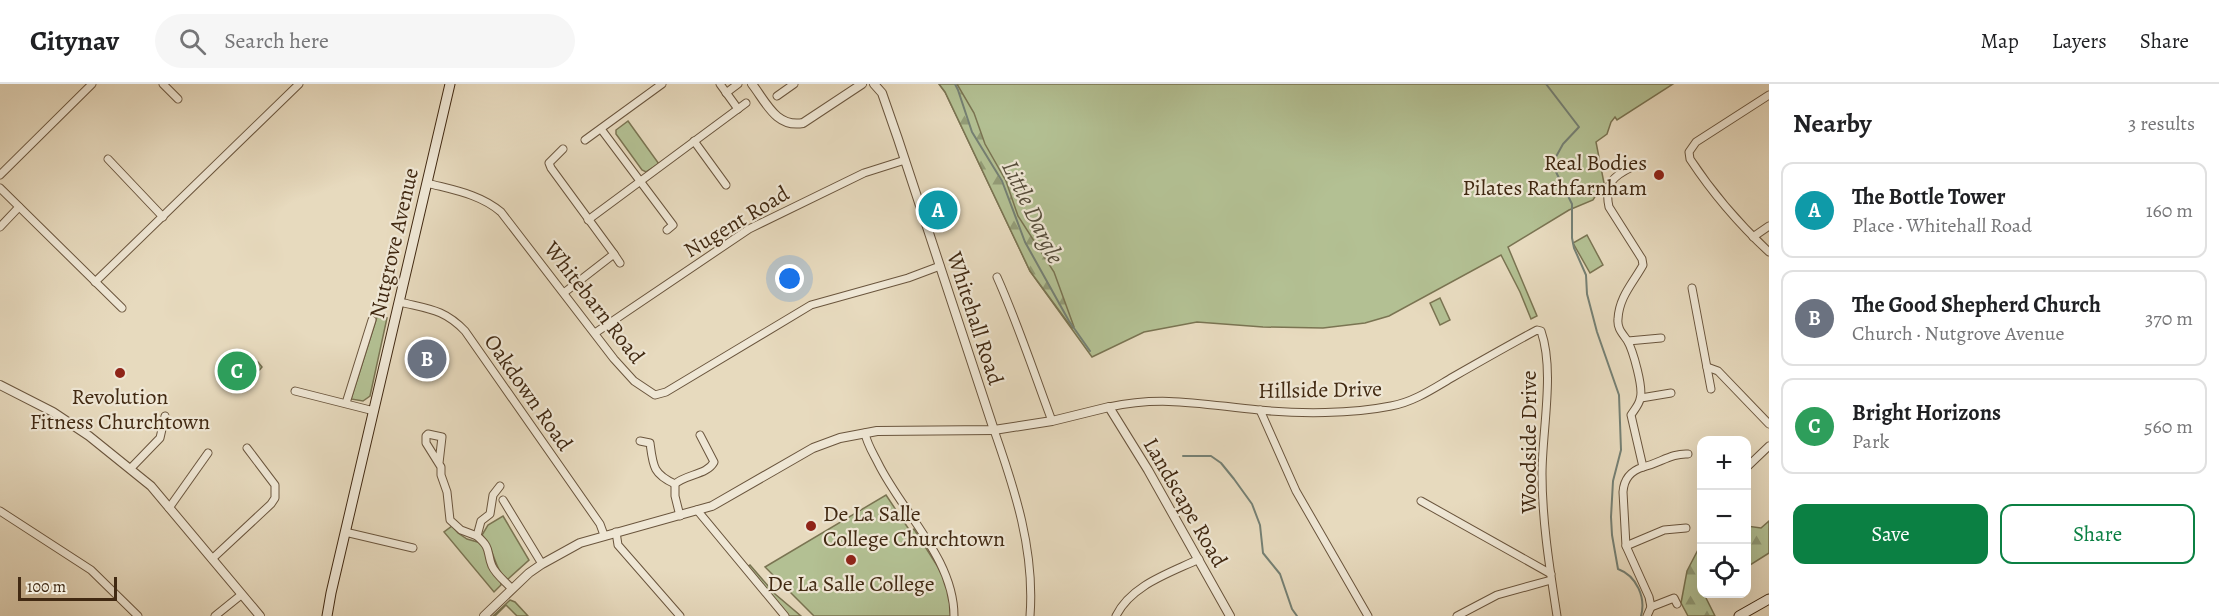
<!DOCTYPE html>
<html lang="en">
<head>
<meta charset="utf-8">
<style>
  body { margin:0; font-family:Alegreya,serif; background:#f6f6f6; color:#202124 }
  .controls { position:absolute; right:18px; bottom:18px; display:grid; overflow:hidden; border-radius:12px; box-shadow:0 6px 24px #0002 }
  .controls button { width:54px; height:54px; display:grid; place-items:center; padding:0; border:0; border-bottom:2px solid #e0e0e0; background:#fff; color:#202124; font:30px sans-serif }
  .scale { position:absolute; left:18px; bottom:15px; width:99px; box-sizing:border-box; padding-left:6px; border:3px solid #412912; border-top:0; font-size:16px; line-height:21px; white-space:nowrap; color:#412912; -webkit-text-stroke:4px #efe7d5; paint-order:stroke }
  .you { position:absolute; left:790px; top:195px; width:21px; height:21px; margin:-15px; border:4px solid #fff; border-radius:50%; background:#1a73e8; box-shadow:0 0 0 9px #1a73e833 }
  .badge { display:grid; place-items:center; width:39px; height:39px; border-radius:50%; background:#0b8043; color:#fff; font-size:20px; font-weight:700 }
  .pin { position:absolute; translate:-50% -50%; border:3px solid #fff; box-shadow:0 2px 6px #0006 }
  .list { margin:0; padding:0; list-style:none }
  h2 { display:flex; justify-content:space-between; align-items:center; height:78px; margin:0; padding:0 24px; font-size:26px }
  h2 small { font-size:20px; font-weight:400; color:#757577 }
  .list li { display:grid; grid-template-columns:39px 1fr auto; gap:18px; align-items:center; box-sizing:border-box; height:96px; margin:0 12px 12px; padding:0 12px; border:2px solid #e0e0e0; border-radius:12px }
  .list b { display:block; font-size:22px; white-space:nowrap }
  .list p { margin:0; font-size:20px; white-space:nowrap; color:#757577 }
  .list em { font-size:20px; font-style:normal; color:#757577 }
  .actions { display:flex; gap:12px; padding:18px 24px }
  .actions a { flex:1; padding:14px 0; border:2px solid #0b8043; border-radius:12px; text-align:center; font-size:21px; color:#0b8043 }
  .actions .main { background:#0b8043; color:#fff }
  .icon { flex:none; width:33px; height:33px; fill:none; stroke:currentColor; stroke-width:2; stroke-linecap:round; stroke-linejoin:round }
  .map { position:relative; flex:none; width:1769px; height:532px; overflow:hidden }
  header { display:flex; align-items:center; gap:36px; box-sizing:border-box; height:84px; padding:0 30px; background:#fff; border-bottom:2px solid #e0e0e0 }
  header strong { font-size:28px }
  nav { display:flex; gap:33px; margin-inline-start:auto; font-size:21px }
  .search { width:420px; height:54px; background:#f6f6f6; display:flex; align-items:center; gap:15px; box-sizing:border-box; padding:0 21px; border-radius:33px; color:#757577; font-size:22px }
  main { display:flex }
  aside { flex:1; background:#fff }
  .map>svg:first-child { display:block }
</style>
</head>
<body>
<header>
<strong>Citynav</strong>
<div class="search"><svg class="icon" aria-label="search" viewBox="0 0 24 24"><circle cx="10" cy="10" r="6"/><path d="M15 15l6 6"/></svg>Search here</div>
<nav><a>Map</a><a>Layers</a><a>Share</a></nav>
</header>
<main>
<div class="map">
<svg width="1769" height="532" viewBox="0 0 1769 532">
  <defs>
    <pattern id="forest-firs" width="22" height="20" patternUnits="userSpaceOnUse" patternTransform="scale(1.5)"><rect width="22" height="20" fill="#b3c093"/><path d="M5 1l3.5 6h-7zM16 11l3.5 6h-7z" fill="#939c77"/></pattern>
    <pattern id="park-tufts" width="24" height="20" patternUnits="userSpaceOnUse" patternTransform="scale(1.5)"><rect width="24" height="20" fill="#b3c093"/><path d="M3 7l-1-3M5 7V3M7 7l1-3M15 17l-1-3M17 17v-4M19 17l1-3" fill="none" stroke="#939c77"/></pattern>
  </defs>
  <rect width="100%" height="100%" fill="#e7dabe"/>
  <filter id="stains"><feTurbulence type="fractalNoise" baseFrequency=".00333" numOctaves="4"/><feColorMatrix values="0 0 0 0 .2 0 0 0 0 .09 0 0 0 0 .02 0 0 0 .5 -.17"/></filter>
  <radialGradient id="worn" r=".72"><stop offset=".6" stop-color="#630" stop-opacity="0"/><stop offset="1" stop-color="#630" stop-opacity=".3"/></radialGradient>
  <g fill="#b3c093" stroke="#7a7452" stroke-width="1.5">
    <path d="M939 0H1673L1617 36 1615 33 1611 38 1607 50 1596 58 1604 99 1593 116 1569 126 1508 163 1537 232 1531 235 1520 208 1501 171 1389 232 1365 239 1323 244 1263 243 1197 238 1144 248 1092 273 1030 187 945 8Z"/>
    <path d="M628 37 659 80 646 88 642 86 616 50V46Z"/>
    <path d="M1587 151 1603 181 1590 189 1573 159Z"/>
    <path d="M1440 214 1450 236 1440 241 1430 219Z"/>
    <path d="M377 233 387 234 370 312 363 317 351 315Z"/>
    <path d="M886 411 910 447 914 445 948 499 951 532H814L765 483Z"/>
    <path d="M503 432 529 476 507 496C493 483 495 465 482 451L488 441Z"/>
    <path d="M452 442 458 449 467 455 481 459 485 465 489 483 501 498V501L494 508 444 448Z"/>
    <path d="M750 481 775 510 801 532H789L747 483Z"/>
    <path d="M510 516 515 518 528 532H517L506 521 495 532H493Z"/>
  </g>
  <g fill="url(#forest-firs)" stroke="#7a7452" stroke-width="1.5">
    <path d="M939 0H957L974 29 985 60 1006 97 1018 132 1054 188 1074 243 1072 244 1030 187 945 8Z"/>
    <path d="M1769 437V469L1747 483V442L1761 444Z"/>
    <path d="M1701 460 1702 510H1704L1715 532H1688L1681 519 1687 487Z"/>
  </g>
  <path fill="url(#park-tufts)" stroke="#7a7452" stroke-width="1.5" d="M233 278 245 290 258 278 262 283 251 296 227 284Z"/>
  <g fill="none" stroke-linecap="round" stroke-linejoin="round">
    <g stroke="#758074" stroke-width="2">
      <path d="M955 0 958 6 972 48 1002 97 1025 158 1069 237 1090 267"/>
      <path d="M1546 0 1579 43 1563 60 1552 80 1572 120V154L1574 164 1586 191 1587 210 1597 248 1619 311 1621 366 1613 397 1611 433 1612 451 1618 485C1637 492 1646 514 1641 532"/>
      <path d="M1183 372H1211L1221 379 1234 395 1252 420 1260 441 1263 469 1280 490 1292 525 1297 532"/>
    </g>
    <g stroke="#6a553d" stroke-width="9">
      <g id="minor">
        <path d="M163 0 178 15"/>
        <path d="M720 0 738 25"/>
        <path d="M726 9 738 0"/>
        <path d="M1769 11 1696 58 1689 68 1690 75C1713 110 1739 140 1769 168"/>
        <path d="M777 12 794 0"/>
        <path d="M601 45 673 141 667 146"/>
        <path d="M585 56 662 0"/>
        <path d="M694 57 726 101"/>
        <path d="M563 65 549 79 551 84 614 170 565 208"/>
        <path d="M108 75 163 133"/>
        <path d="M1632 83C1613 92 1604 100 1609 123L1642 175 1643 181C1633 199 1619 213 1618 235 1617 244 1622 249 1627 256 1633 266 1644 305 1640 315 1639 321 1634 326 1631 331L1643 383C1631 387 1624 394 1623 408L1626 462 1649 513 1651 523 1647 532"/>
        <path d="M0 91 92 0"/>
        <path d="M427 99C453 106 480 110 501 128L614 275 634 297 655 311 666 308 811 221 908 194 940 182"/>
        <path d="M0 104 122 224"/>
        <path d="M588 136 746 19"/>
        <path d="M0 143 19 123"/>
        <path d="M1753 153 1769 142"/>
        <path d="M614 170 620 179"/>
        <path d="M997 193C1018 240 1034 289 1052 337"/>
        <path d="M95 198 299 0"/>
        <path d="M1692 204 1711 305"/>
        <path d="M400 218C428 225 444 225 465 247L600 440 604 451"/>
        <path d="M595 249 749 145 864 89 905 76"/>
        <path d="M1628 257 1661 254"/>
        <path d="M1707 283 1718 287 1769 340"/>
        <path d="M295 307 374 327"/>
        <path d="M1641 314 1671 309"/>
        <path d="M346 319 372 236"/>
        <path d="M1109 323C1164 311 1205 321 1259 326 1300 330 1351 330 1391 322 1414 318 1434 304 1453 293 1481 277 1509 261 1537 246L1541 247C1555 287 1542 347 1542 390 1542 437 1550 486 1557 532"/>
        <path d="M1260 326 1296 407 1368 532"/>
        <path d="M994 346C1015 406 1035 467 1030 532"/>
        <path d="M865 349C867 360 873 369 878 379 902 428 954 475 954 532"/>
        <path d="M640 357 650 359C653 382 653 390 675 400"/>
        <path d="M439 379 442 353 428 350 426 352V359L441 383V391L447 408 450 436 461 446 477 452"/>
        <path d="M1643 383C1660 379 1672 369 1688 370"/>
        <path d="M131 384 160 354 165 332"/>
        <path d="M1746 384 1769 362"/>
        <path d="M500 402 493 411 490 430 481 437 477 452C492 465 486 467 492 482 496 491 506 498 512 505"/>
        <path d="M503 416 542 480"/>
        <path d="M1421 417 1551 490"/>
        <path d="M169 424 208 369"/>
        <path d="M697 426 785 532"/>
        <path d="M0 427 91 486 138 532"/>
        <path d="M680 432 675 412V400C686 390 707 391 714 378L700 351"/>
        <path d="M345 448 413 464"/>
        <path d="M616 448 618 461 680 532"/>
        <path d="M1626 462 1664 446 1686 444"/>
        <path d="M212 475 271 420 275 414V401L247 364"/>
        <path d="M1651 523 1674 514 1677 520"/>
        <path d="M215 532 241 511"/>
        <path d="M1116 532C1131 501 1170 489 1199 475"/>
        <path d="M1457 532 1497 511 1551 496"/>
      </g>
    </g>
    <g stroke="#6a553d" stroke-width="10">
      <g id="tertiary">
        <path d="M752 0C766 18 776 44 803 39L862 0"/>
        <path d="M874 0 882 9 898 55 994 346"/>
        <path d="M0 301 53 328 89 352 151 402 260 532"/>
        <path d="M484 532 529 489 542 480 580 459 712 422 813 364 840 354 877 347 994 346 1052 337 1109 323 1148 386 1230 532"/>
      </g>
    </g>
    <g stroke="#412912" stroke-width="11">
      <g id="secondary">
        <path d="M327 532 331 509 450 0"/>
        <path d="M1739 532 1769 515"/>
      </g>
    </g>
    <use href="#minor" stroke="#efe7d5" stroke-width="7"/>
    <use href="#tertiary" stroke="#efe7d5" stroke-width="8"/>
    <use href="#secondary" stroke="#efe7d5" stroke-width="9"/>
  </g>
  <g fill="#8f2418" stroke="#efe7d5" stroke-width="2">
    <circle cx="1659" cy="91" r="6"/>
    <circle cx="120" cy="289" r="6"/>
    <circle cx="811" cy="442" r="6"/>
    <circle cx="851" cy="476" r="6"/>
  </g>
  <g text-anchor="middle" stroke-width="4.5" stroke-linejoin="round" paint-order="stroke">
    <g font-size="22" fill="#412912" stroke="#efe7d5">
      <text x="1647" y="86" text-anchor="end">Real Bodies<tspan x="1647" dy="25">Pilates Rathfarnham</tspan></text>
      <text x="120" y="320">Revolution<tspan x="120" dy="25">Fitness Churchtown</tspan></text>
      <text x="823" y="437" text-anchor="start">De La Salle<tspan x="823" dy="25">College Churchtown</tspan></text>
      <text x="851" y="507">De La Salle College</text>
    </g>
    <g font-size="22" fill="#412912" stroke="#efe7d5">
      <text transform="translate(736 137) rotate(-31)" y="8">Nugent Road</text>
      <text transform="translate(393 159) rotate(-77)" y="8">Nutgrove Avenue</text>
      <text transform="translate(595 218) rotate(52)" y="8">Whitebarn Road</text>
      <text transform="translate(976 234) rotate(72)" y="8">Whitehall Road</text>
      <text transform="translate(1320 305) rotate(-1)" y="8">Hillside Drive</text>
      <text transform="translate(529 308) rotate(55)" y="8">Oakdown Road</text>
      <text transform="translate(1528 358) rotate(-90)" y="8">Woodside Drive</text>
      <text transform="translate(1186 418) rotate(60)" y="8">Landscape Road</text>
    </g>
    <g font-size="24" font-style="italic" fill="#564d3b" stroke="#efe7d5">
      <text transform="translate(1033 128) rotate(64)" y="8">Little Dargle</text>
    </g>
  </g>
  <rect width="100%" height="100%" filter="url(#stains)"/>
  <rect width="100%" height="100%" fill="url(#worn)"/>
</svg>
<div class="controls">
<button>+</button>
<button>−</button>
<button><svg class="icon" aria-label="locate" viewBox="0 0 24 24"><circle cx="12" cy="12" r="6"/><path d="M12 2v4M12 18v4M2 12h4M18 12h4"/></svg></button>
</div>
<div class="scale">100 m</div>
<div class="you"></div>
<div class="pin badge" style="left:938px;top:126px;background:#0f9aa8">A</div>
<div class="pin badge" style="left:427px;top:275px;background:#6b7280">B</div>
<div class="pin badge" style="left:237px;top:287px;background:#2e9e5b">C</div>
</div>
<aside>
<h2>Nearby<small>3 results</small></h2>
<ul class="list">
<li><span class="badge" style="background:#0f9aa8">A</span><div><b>The Bottle Tower</b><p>Place · Whitehall Road</p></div><em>160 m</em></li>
<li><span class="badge" style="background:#6b7280">B</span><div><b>The Good Shepherd Church</b><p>Church · Nutgrove Avenue</p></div><em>370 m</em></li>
<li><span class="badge" style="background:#2e9e5b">C</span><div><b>Bright Horizons</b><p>Park</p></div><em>560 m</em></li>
</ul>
<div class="actions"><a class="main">Save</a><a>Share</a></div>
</aside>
</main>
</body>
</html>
